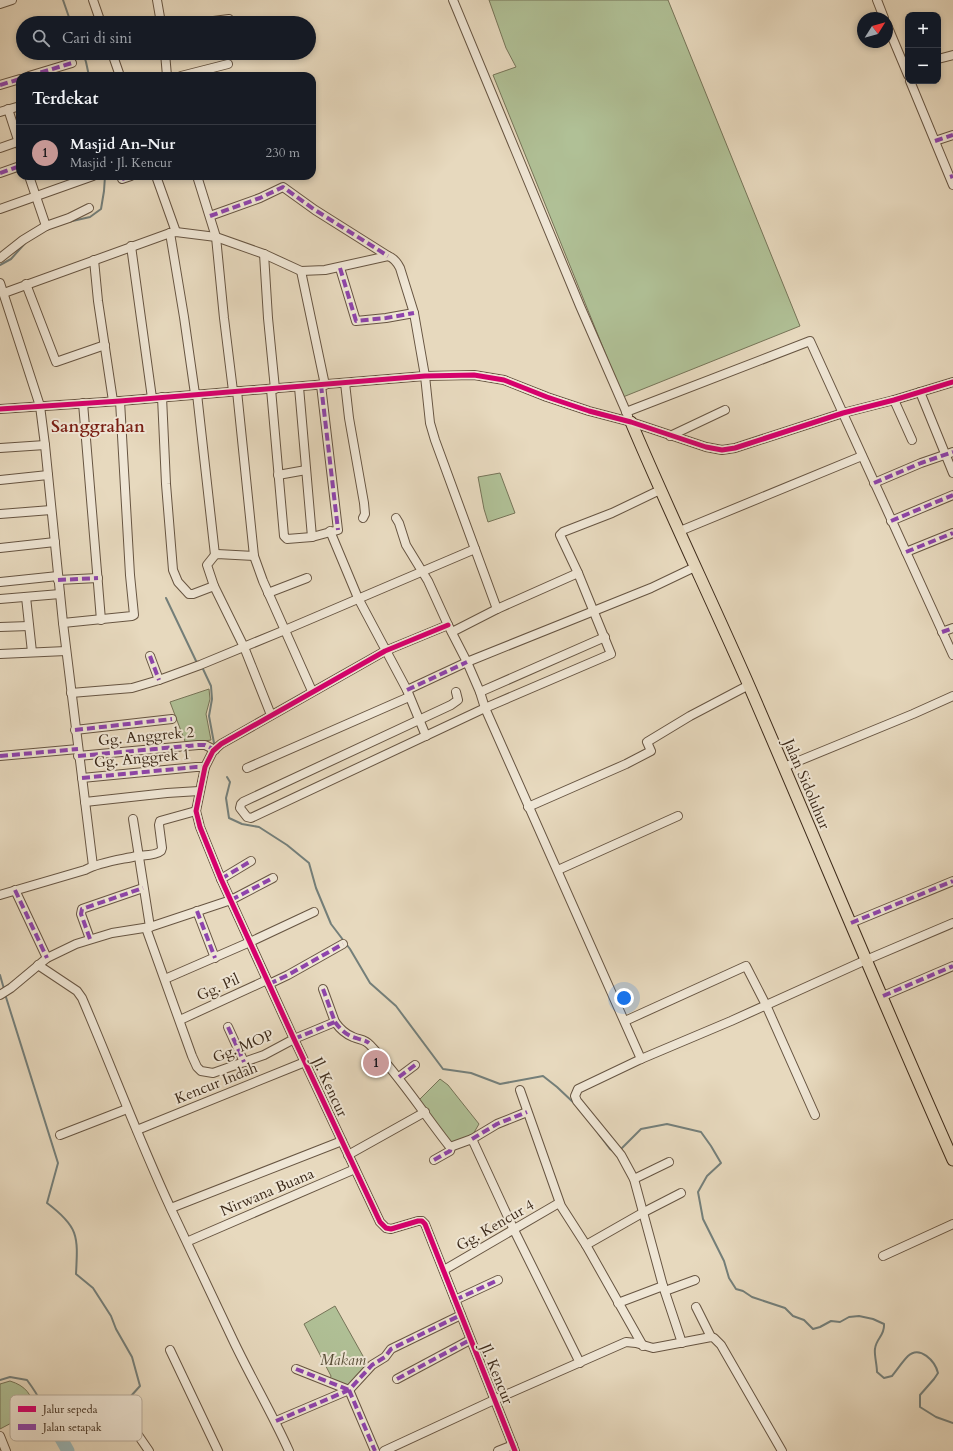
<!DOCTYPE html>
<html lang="id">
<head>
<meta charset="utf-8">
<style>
  body { margin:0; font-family:Cardo,serif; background:#242831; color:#f1f3f6 }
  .controls { position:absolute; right:12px; top:12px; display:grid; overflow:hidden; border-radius:8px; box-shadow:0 2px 6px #0003 }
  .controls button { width:36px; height:36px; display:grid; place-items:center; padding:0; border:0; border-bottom:1px solid #363941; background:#171b24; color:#f1f3f6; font:20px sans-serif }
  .compass { position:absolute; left:857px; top:12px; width:36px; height:36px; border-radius:50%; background:#171b24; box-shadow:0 2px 6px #0003; rotate:53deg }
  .you { position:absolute; left:624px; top:998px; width:14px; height:14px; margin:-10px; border:3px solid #fff; border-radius:50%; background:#1a73e8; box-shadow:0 0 0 6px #1a73e833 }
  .badge { display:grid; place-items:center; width:26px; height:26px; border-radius:50%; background:#c59692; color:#111; font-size:13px; font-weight:700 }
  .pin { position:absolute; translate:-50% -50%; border:2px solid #fff; box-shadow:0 1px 4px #0006 }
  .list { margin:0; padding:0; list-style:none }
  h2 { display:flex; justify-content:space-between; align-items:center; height:52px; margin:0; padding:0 16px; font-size:17px }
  h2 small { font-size:13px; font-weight:400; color:#9ea1a6 }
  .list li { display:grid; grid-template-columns:26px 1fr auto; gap:12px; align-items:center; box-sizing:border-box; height:56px; padding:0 16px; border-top:1px solid #363941 }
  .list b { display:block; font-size:15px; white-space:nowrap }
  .list p { margin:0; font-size:13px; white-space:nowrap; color:#9ea1a6 }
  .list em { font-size:13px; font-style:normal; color:#9ea1a6 }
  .icon { flex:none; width:22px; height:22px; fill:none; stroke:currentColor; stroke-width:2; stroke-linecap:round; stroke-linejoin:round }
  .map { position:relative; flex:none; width:953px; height:1451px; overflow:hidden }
  .search { position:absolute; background:#171b24; box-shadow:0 2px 6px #0003; left:16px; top:16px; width:300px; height:44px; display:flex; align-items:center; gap:10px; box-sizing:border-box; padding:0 14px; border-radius:22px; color:#9ea1a6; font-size:15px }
  .panel { position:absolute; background:#171b24; box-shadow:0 2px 6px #0003; left:16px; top:72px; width:300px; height:108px; border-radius:12px }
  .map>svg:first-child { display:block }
</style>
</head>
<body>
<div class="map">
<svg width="953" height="1451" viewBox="0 0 953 1451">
  <rect width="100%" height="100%" fill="#e7d9be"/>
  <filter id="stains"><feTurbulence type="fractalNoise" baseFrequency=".005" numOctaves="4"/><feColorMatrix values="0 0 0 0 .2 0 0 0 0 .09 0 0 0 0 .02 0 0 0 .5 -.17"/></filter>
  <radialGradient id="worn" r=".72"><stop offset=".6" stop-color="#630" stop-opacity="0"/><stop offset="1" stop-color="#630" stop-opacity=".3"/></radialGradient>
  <g fill="#b0c096" stroke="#767458">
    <path d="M489 0H668L800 326 623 397 493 75 516 67 506 48Z"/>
    <path d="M500 473 515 513 488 522 484 509 478 477Z"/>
    <path d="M209 689 210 699 206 714 211 740 186 744 170 702Z"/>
    <path d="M440 1079 448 1085 479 1124 472 1136 452 1145 419 1100Z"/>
    <path d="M335 1306 368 1365 348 1387 330 1379 331 1376 304 1324Z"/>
    <path d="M10 1381C26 1386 31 1394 36 1410L0 1429V1384Z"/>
  </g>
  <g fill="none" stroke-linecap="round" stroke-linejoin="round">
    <g stroke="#747f7a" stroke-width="2">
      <path d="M63 0 71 23"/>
      <path d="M83 53 86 62 89 76"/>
      <path d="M68 222 90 217 101 209 104 191 105 176"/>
      <path d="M0 265 11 259 27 241"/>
      <path d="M166 598 197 663"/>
      <path d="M199 667 203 669 211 686 212 699 209 716 214 743"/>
      <path d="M227 777 230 782 226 798 229 818 242 824 259 827 287 845 309 863 316 888 331 924 350 949 370 983 396 1006 443 1069 471 1073 500 1084 543 1076 557 1087 575 1104"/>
      <path d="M0 975 4 989"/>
      <path d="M598 1133 610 1149 613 1151"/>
      <path d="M620 1150 641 1129 667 1124 701 1132 711 1146 721 1163 707 1176 698 1192 703 1219 724 1261 729 1278 736 1289 743 1291 752 1297 785 1308 793 1316 804 1320 813 1329 820 1327 831 1321 840 1322 849 1317 859 1316 873 1319 884 1324C885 1336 876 1338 875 1349 874 1354 877 1365 877 1372L884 1378 892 1376C897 1370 902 1362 908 1356 920 1345 935 1361 938 1373L934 1379 920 1395V1407L936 1417 953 1423"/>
      <path d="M0 1380 10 1377 27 1380C41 1399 43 1404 46 1427L58 1433 109 1403 131 1396 140 1386 132 1357 116 1329 111 1316 93 1288 76 1274C78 1236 79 1227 47 1203L58 1163 5 994"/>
    </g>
    <path stroke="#9ab8ba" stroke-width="13" d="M58 1433 68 1451"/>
    <g stroke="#675542" stroke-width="10">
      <g id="minor">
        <path d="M93 0 101 23"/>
        <path d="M157 0 161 23"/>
        <path d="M453 0 580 306 628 416"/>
        <path d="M877 0 884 18"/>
        <path d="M0 4 12 0"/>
        <path d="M198 23 229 19"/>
        <path d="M887 25 908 75"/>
        <path d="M112 53 120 76"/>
        <path d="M165 53 167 76"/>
        <path d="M938 59 953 55"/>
        <path d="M29 76 72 63"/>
        <path d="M181 76 228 64"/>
        <path d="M910 81 953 185"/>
        <path d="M0 85 20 79"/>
        <path d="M8 109 20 146"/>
        <path d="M0 112 20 106"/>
        <path d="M935 141 953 135"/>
        <path d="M0 148 20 141"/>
        <path d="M0 173 20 166"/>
        <path d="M29 176 46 226"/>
        <path d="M156 176 176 232"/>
        <path d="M197 176 216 237 224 318 233 391"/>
        <path d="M122 179 131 176"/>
        <path d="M0 209 93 176"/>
        <path d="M210 216 260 198 283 187 315 210 388 256"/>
        <path d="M170 233 184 317 195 394"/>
        <path d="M131 246 152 398"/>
        <path d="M264 254 268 318 275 389"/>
        <path d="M0 258 23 240 46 226 69 218 89 208"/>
        <path d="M94 260 98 301 113 401"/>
        <path d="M340 268 356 321 386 318 414 313"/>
        <path d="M301 271 325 385"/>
        <path d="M0 283 40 406 45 445 63 623 93 866"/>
        <path d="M26 284 56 362 105 345"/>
        <path d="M4 293 170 233 176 232 216 237 264 254 301 271 325 270 388 256C394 258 397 262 400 268L414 313 425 376 430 423 435 440 497 609"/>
        <path d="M345 383 349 418 364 503 365 514 363 518"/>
        <path d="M299 387 312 537"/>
        <path d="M271 389 284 536 287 539 312 537 338 530 321 385"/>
        <path d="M237 391 254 556 263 581 312 691"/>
        <path d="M920 392 953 473"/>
        <path d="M197 394 215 555"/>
        <path d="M162 397 166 484 173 570 178 582 189 594H193L214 586"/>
        <path d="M894 400 912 440"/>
        <path d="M83 403 101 620"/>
        <path d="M0 409 120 401 425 376 474 375 504 380 547 397 589 411 631 422 706 447 722 450 735 448 843 413 894 400 953 382"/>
        <path d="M626 412 810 341 953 655"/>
        <path d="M670 436 725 410"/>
        <path d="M0 448 45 445"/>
        <path d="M278 475 306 470"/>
        <path d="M0 480 48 475"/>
        <path d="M874 483 921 463 953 452"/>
        <path d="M0 514 51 510"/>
        <path d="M396 518 399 523 406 545 428 581 448 625 467 662 480 692 485 708 641 1059"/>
        <path d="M891 521 953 495"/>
        <path d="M330 531 358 598 407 690 426 736"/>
        <path d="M680 531 862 456"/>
        <path d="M0 548 55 542"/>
        <path d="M906 552 953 533"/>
        <path d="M254 556 217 554 215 555 207 565 214 586 244 647 271 715"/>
        <path d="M58 580 98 578"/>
        <path d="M0 582 58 576"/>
        <path d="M268 593 307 578"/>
        <path d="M26 597 32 652"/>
        <path d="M0 599 60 594"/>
        <path d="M63 623 132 616 134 615 130 575 120 401"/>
        <path d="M448 625 385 651 221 744 213 751 205 767 196 811 200 827 221 879 294 1039 380 1222 386 1228 391 1229 418 1221H422L425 1224 515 1451"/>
        <path d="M0 627 29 626"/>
        <path d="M452 632 497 609 578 573"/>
        <path d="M942 632 953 628"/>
        <path d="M0 654 66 651"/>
        <path d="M150 656 159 680"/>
        <path d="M407 690 467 662 651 588 695 567"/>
        <path d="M456 692 458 700 451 705 243 802 241 804 240 808 247 817 251 818 485 708 611 654 578 573 560 535 563 532 612 513 660 490"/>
        <path d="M480 692 605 637"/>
        <path d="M71 693 132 688 159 680 200 665 285 630 475 549"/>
        <path d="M75 730 172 719"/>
        <path d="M0 756 78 749"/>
        <path d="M78 756 198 745H205L215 750"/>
        <path d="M784 767 913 714 953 696"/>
        <path d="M247 768 409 697"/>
        <path d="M82 778 196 767H205"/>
        <path d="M85 802 167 793 199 791"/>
        <path d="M528 807 626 764 651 751 647 742 690 716 749 685"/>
        <path d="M133 819 150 927"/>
        <path d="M558 870 678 816"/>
        <path d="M221 879 251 861"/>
        <path d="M15 890 47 958"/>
        <path d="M0 895 85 870C100 862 119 860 137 856 144 855 155 856 161 851L162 848 159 825 160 821 196 811"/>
        <path d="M197 911 215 958"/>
        <path d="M851 923 953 881"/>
        <path d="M146 928 192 1056 197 1067 201 1071 213 1073 264 1055 294 1039 335 1022 323 989"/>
        <path d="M90 939 81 914 82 909 143 888"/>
        <path d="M38 965 77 991 82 998C112 1068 139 1140 171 1209 192 1253 213 1297 233 1340 251 1378 272 1413 289 1451"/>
        <path d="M165 979 250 942 314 912"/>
        <path d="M269 984 288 975 343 944"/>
        <path d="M0 995 11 988 47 958 76 944 112 933 150 927 231 900 273 878"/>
        <path d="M883 996 953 966"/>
        <path d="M180 1020 267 980"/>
        <path d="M625 1021 746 966 766 1005 815 1115"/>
        <path d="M335 1022C340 1029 345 1034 353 1037 360 1040 365 1039 370 1045 400 1076 423 1113 450 1147L472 1139 514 1230 580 1363"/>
        <path d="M228 1027 244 1062"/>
        <path d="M399 1077 415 1065"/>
        <path d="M520 1090 561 1206 586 1245 643 1346"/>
        <path d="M137 1130 305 1062"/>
        <path d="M60 1135 127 1109"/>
        <path d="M472 1139 497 1124 527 1112"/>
        <path d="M348 1155 425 1112"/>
        <path d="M434 1160 450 1151 451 1147"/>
        <path d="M634 1179 669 1162"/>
        <path d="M171 1208 342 1141"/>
        <path d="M191 1240 355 1169"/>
        <path d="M586 1245 644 1212 681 1193"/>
        <path d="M883 1256 953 1224"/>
        <path d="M444 1270 559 1203"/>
        <path d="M665 1291 695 1280"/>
        <path d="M455 1300 498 1280"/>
        <path d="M618 1303 663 1286"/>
        <path d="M696 1307 711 1337"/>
        <path d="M682 1343 663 1286 634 1179 621 1155 577 1101 575 1096 578 1089 641 1059 731 1021 866 960 953 923"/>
        <path d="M170 1350 218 1451"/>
        <path d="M296 1369 349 1390"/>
        <path d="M397 1379 470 1340"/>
        <path d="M349 1390 375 1451"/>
        <path d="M125 1416 149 1451"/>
        <path d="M276 1421 349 1390 372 1365 385 1357 391 1349 461 1315"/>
        <path d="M0 1436 6 1451"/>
        <path d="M384 1451 494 1400 626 1342 636 1343 653 1348 711 1337 714 1338 721 1345 782 1451"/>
        <path d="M498 1451 513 1445"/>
      </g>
    </g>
    <g stroke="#3c2919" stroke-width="13">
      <path id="major" d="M631 422C669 512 711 599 750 688 818 845 883 1003 953 1160"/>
    </g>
    <use href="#minor" stroke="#efe6d5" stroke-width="8"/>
    <use href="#major" stroke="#e7d9be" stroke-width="11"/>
    <g stroke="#8e44ad" stroke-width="4" stroke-dasharray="8 4" stroke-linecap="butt">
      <path d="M29 76 72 63"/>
      <path d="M0 85 20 79"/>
      <path d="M935 141 953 135"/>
      <path d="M0 173 20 166"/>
      <path d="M950 177 953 176"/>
      <path d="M122 179 131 176"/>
      <path d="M210 216 260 198 283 187 315 210 388 256"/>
      <path d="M340 268 356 321 386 318 414 313"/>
      <path d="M321 385 338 530"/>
      <path d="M874 483 921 463 953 452"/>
      <path d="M891 521 953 495"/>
      <path d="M906 552 953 533"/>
      <path d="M58 580 98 578"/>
      <path d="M942 632 953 628"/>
      <path d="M150 656 159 680"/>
      <path d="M407 690 467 662"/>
      <path d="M75 730 172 719"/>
      <path d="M0 756 78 749"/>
      <path d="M78 756 198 745H205L215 750"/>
      <path d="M82 778 196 767H205"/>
      <path d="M221 879 251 861"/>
      <path d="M15 890 47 958"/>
      <path d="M231 900 273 878"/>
      <path d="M197 911 215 958"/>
      <path d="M851 923 953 881"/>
      <path d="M90 939 81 914 82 909 143 888"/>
      <path d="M269 984 288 975 343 944"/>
      <path d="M883 996 953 966"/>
      <path d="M335 1022C340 1029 347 1036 356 1038 361 1040 365 1040 369 1043"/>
      <path d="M228 1027 244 1062"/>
      <path d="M294 1039 335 1022 323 989"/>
      <path d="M399 1077 415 1065"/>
      <path d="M472 1139 497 1124 527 1112"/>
      <path d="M434 1160 450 1151 451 1147"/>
      <path d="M455 1300 498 1280"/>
      <path d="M296 1369 349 1390"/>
      <path d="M397 1379 470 1340"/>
      <path d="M349 1390 375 1451"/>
      <path d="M276 1421 349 1390 372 1365 385 1357 391 1349 461 1315"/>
    </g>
    <g stroke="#efe6d5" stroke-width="8">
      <g id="cycleway">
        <path d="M0 409 120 401 425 376 474 375 504 380 547 397 589 411 631 422 706 447 722 450 735 448 843 413 894 400 953 382"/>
        <path d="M448 625 385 651 221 744 213 751 205 767 196 811 200 827 221 879 294 1039 380 1222 386 1228 391 1229 418 1221H422L425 1224 515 1451"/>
      </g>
    </g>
    <use href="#cycleway" stroke="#d6006c" stroke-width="5"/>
  </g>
  <g text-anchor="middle" stroke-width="4" stroke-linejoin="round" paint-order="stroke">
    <g font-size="15" fill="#3c2919" stroke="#efe6d5">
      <text transform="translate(146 736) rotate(-5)" y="5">Gg. Anggrek 2</text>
      <text transform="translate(142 758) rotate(-5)" y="5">Gg. Anggrek 1</text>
      <text transform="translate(807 784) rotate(67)" y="5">Jalan Sidoluhur</text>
      <text transform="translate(218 987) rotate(-24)" y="5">Gg. Pil</text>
      <text transform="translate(243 1046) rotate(-22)" y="5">Gg. MOP</text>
      <text transform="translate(216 1083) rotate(-22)" y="5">Kencur Indah</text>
      <text transform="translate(330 1087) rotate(65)" y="5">Jl. Kencur</text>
      <text transform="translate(267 1192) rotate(-23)" y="5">Nirwana Buana</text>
      <text transform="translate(495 1225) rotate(-30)" y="5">Gg. Kencur 4</text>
      <text transform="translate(497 1374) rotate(68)" y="5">Jl. Kencur</text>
    </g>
    <g font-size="15" font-style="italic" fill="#594f38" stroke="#efe6d5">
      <text x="343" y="1365">Makam</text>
    </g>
    <g font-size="17" font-weight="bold" fill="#7a1f14" stroke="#efe6d5">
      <text x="98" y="432">Sanggrahan</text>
    </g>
  </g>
  <rect x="10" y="1395" width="132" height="46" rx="6" fill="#efe6d5" stroke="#b9ad9d" stroke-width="1"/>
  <rect x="18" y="1406" width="18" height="6" fill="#d6006c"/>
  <rect x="18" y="1424" width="18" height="6" fill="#8e44ad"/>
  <g font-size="11" fill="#3c2919">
    <text x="43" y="1413">Jalur sepeda</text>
    <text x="43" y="1431">Jalan setapak</text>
  </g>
  <rect width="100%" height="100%" filter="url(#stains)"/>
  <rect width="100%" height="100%" fill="url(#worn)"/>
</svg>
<div class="controls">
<button>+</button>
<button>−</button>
</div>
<svg class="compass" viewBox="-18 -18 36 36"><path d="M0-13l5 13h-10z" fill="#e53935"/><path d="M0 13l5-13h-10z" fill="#9ea1a6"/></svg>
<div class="you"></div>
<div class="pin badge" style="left:376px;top:1063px">1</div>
<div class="search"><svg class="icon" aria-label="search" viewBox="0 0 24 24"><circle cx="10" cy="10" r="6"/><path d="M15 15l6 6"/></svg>Cari di sini</div>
<section class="panel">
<h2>Terdekat<small></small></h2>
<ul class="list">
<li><span class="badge">1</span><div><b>Masjid An-Nur</b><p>Masjid · Jl. Kencur</p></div><em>230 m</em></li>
</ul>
</section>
</div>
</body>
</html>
